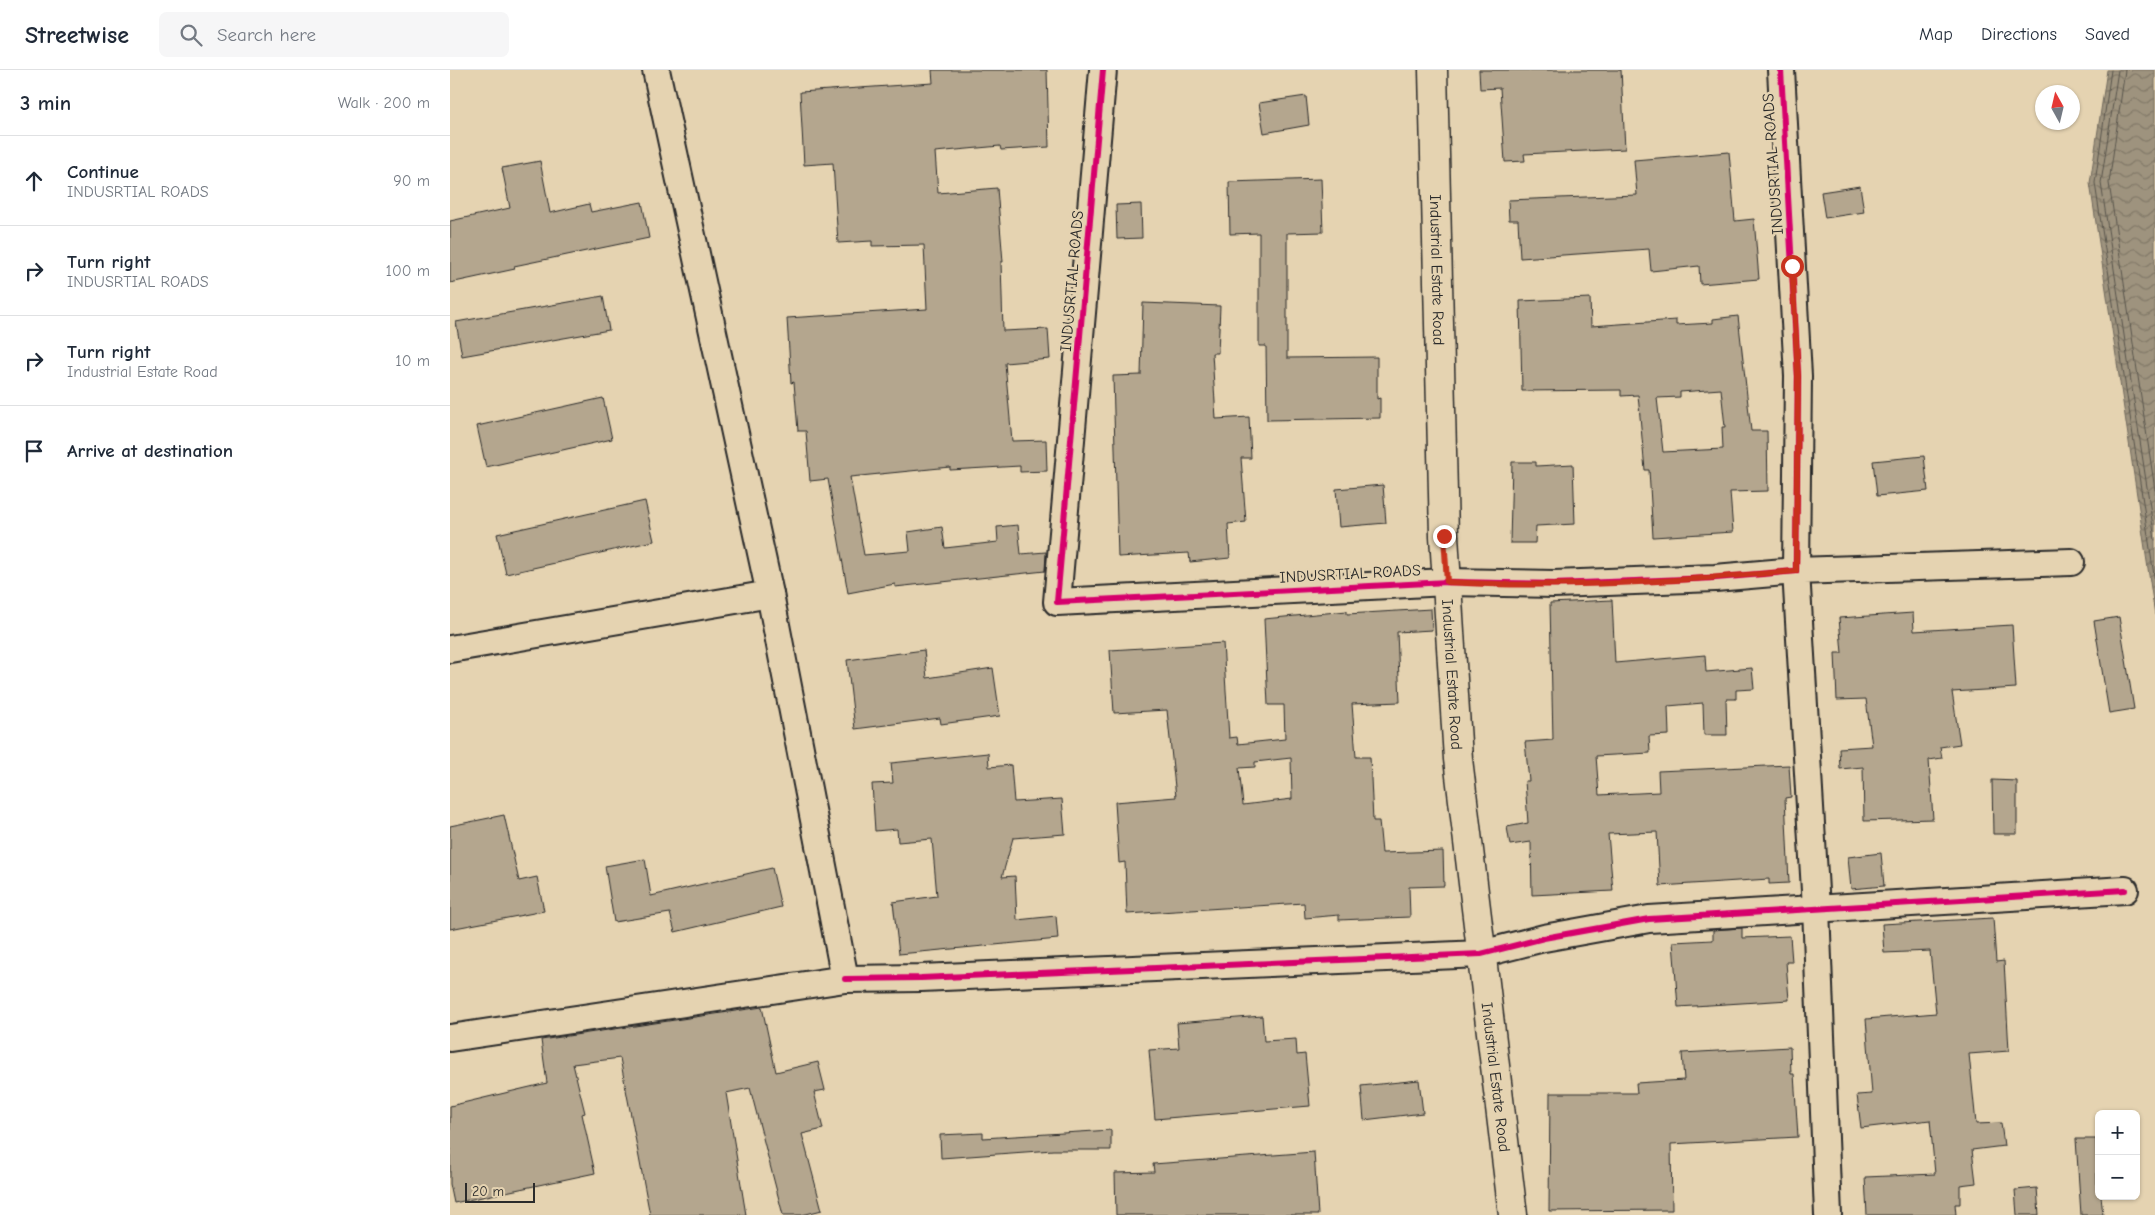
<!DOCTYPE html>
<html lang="en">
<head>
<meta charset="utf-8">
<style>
  body { margin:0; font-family:"Comic Neue",sans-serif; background:#f6f6f7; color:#1f2937 }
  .controls { position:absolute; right:15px; bottom:15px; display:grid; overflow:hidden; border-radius:8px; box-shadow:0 1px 4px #0004 }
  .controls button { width:45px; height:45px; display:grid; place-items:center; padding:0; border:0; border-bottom:1px solid #e0e1e3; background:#fff; color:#1f2937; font:25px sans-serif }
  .compass { position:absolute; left:1585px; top:15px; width:45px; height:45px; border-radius:50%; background:#fff; box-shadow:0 1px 4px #0004; rotate:352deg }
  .scale { position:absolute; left:15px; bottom:12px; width:70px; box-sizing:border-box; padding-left:5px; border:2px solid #2b2b2b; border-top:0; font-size:14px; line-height:18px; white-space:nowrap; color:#2b2b2b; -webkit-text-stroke:4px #e5d3b1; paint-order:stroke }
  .stop { position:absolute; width:15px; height:15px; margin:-11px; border:4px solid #c8321e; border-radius:50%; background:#fff }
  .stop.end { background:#c8321e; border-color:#fff; box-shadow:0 1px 5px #0008 }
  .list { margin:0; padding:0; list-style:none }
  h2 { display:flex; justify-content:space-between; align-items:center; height:65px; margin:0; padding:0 20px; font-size:21px }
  h2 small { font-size:16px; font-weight:400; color:#747a83 }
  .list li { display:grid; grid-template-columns:32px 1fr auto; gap:15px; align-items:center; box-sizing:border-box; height:90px; padding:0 20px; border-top:1px solid #e0e1e3 }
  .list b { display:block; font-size:19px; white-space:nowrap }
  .list p { margin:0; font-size:16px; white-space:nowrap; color:#747a83 }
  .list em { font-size:16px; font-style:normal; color:#747a83 }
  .icon { flex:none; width:28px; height:28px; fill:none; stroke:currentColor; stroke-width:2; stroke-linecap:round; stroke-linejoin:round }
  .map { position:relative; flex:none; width:1705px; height:1145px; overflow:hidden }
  header { display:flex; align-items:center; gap:30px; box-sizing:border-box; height:70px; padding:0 25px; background:#fff; border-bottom:1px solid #e0e1e3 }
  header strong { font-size:24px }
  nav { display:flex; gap:28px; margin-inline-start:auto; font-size:18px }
  .search { width:350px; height:45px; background:#f6f6f7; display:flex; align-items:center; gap:12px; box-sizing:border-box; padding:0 18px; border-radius:8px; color:#747a83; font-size:19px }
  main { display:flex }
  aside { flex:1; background:#fff }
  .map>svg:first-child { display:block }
</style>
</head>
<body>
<header>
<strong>Streetwise</strong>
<div class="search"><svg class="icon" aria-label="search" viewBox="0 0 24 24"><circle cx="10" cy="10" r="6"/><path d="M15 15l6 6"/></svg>Search here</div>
<nav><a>Map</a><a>Directions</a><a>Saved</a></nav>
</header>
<main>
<aside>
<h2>3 min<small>Walk · 200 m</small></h2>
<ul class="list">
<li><svg class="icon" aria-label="ahead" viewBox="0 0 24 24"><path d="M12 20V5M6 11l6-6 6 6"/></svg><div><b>Continue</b><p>INDUSRTIAL ROADS</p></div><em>90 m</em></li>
<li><svg class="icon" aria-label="right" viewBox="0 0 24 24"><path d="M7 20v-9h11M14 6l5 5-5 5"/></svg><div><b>Turn right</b><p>INDUSRTIAL ROADS</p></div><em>100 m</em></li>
<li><svg class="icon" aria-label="right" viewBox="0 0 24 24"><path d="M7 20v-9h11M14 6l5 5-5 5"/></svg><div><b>Turn right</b><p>Industrial Estate Road</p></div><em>10 m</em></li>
<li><svg class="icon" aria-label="arrive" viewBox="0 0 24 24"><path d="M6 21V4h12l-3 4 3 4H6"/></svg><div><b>Arrive at destination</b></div></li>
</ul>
</aside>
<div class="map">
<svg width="1705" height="1145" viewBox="0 0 1705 1145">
  <defs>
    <pattern id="water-waves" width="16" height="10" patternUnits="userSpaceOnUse" patternTransform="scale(1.25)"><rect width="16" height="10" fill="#9e937e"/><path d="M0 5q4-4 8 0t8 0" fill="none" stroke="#817867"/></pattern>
  </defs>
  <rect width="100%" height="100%" fill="#e5d3b1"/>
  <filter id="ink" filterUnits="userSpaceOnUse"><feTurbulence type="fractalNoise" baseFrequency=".02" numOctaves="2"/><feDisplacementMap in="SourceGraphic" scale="10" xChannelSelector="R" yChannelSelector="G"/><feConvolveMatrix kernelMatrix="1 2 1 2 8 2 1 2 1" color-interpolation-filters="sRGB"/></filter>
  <g filter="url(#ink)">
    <path fill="url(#water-waves)" stroke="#70695d" d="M1657 0H1705V545L1640 113Z"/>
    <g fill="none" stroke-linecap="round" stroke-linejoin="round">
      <g stroke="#59554c" stroke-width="1">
        <path d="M1661 0 1645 113 1705 512"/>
        <path d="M1668 0 1651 113 1705 470"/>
        <path d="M1675 0 1659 113 1705 420"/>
      </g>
    </g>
    <g fill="#b4a68e" stroke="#2b2b2b" fill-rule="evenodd">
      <path d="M482 0H597L599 77 551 80 550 76 485 82 488 123 547 118 553 192H551L553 261 598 259 600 289 555 293 562 371 596 370 597 401 570 402V396L500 400V397L400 407 414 485 460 481 458 462 492 457 495 478 548 472 547 457 568 455 571 484 596 482 595 501 445 517V514L398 523 378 409 360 411 356 361H348L344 312 341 313 337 248 477 239 474 175 422 176V171L388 173 383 93 354 95 350 22 483 13Z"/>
      <path d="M1029 0H1171L1175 79 1074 84 1075 91 1055 92 1050 18 1030 19Z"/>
      <path d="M856 26 859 55 814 63 809 33Z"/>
      <path d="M1279 82 1285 151 1304 149 1309 209 1250 214 1249 196 1201 201 1199 179 1070 188 1068 150H1059L1058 130 1187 125 1184 90Z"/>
      <path d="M90 91 100 143 139 134 141 142 192 132 199 168 64 196 65 199 0 213V151L60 138 52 98Z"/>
      <path d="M871 109 873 162 837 163V288L927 287V329L930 328V348L817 350 816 276H809V163L780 164 779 112Z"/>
      <path d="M1410 116 1414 142 1375 148 1371 122Z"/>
      <path d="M691 134 692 168 667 169 666 135Z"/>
      <path d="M153 226 159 260 12 286 6 252Z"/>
      <path d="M1140 228 1141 256 1226 250V255L1263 253V249L1288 246 1301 361H1317L1318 421 1280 422 1283 462 1203 467 1199 400H1195L1188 325 1171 326V320L1072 321 1070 231ZM1271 319 1275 357H1272L1273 379 1213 382 1207 328 1230 327V322Z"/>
      <path d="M693 233 770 236 768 283H762L766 349 799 347 801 388H791L796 452 778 454 780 488 740 492 739 483 668 487 663 306 691 305Z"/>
      <path d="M153 328 162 369 36 397 27 356Z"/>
      <path d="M1474 386 1478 421 1427 426 1423 391Z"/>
      <path d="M1062 392H1086V396L1123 394 1125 454 1086 456 1085 473H1060Z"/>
      <path d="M933 415 936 453 889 457 886 419Z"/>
      <path d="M195 431 204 471 56 504 47 464Z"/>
      <path d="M1162 530 1165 593 1255 585 1256 602 1302 598 1304 619 1286 620V629H1276L1277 665H1254L1253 633 1218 636 1219 665 1199 666 1200 683 1146 686 1149 725 1209 722 1208 701 1339 695 1341 727 1335 728 1339 813 1319 814V809L1210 816 1207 762 1158 764 1163 821 1082 825 1081 772 1060 775 1057 757 1078 753 1075 711H1079L1075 672 1103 670 1100 533Z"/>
      <path d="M981 539 982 560 947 562 950 632 902 634 906 687H920L923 751H929L932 783 993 781 994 816 959 817 960 847 889 850V845L855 848 854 833 677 844 675 792 669 793 665 732 726 727 717 640 664 643 660 580 773 573 779 668 787 667 788 674 835 669 834 635H818L814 549 897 541V544ZM841 688 842 729 793 735 789 698 805 697V692Z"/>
      <path d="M1463 543 1464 561 1562 555 1566 618 1502 622 1510 674 1490 677 1492 688 1479 690 1483 749 1414 751 1413 697 1390 699 1389 678 1422 676 1416 629 1387 630 1385 583H1392L1389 548Z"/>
      <path d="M1669 547 1684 639 1659 643 1644 551Z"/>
      <path d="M474 580 477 608 543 598 550 646 491 654 490 648 405 659 397 590Z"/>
      <path d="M538 683 539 697 561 695 564 732 612 729 615 764 563 768 552 807 565 806 567 850 606 846 608 869 449 884 443 832 487 826 482 769 448 772 447 759 425 761 422 714 443 713 441 693Z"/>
      <path d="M1542 710 1567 711V764H1543Z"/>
      <path d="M54 745 69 811 87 807 94 841 0 859V756Z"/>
      <path d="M1431 783 1434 816 1401 819 1398 787Z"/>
      <path d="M195 789 201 826 322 798 331 837 225 862 220 843 164 852 155 796Z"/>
      <path d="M1543 848 1546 892 1554 891 1559 981 1519 984 1526 1054 1551 1053 1554 1076 1522 1080 1526 1113 1510 1115V1134H1505L1506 1145H1417L1415 1107 1485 1104 1480 1050 1411 1058 1407 1025 1422 1024 1416 949 1486 943 1480 881 1434 883 1432 854Z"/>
      <path d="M1292 858V868L1340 866 1342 892H1336L1339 930 1228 937 1223 872 1263 870V860Z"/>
      <path d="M312 937 326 1002 368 992 375 1020 364 1022 373 1059 352 1064 372 1140 352 1145H333L300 1018 276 1023 296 1145H200L170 988 123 994 135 1043 132 1044 145 1103 4 1133 0 1114V1036L97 1013 91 970Z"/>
      <path d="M812 946 814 971 846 969 847 985 855 984 860 1036 705 1049 699 980 729 978 727 953Z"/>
      <path d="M1340 977 1341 1004H1344L1348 1067 1221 1074 1222 1140 1099 1141 1100 1023H1187L1186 1013 1234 1010 1232 983Z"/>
      <path d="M969 1010 973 1043 914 1050 911 1016Z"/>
      <path d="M661 1060V1080H603L491 1088 490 1065 533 1063V1068Z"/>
      <path d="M1626 1069H1646L1647 1117H1649V1126H1651L1653 1145H1631Z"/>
      <path d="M864 1082 868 1145H666L665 1103 704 1102 703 1094Z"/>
      <path d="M1587 1118 1589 1145H1567L1565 1120Z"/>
    </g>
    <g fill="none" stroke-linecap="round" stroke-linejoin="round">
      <g stroke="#2b2b2b" stroke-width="30">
        <g id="minor">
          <path d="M653 0 607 532 997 512 1104 514 1265 508 1346 501 1348 306 1331 0"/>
          <path d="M0 579 320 524 206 0"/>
          <path d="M395 909 471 908 1031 884 1094 868 1199 849 1675 820"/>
          <path d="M0 968 395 909 320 524"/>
          <path d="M1378 1145 1366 838 1346 501 1621 492"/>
        </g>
      </g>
      <g stroke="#2b2b2b" stroke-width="31">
        <g id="major">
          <path id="s1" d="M983 0 994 466 1008 689 1063 1145"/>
        </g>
      </g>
      <use href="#minor" stroke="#e5d3b1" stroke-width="26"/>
      <use href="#major" stroke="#e5d3b1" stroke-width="28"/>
      <g stroke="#e5d3b1" stroke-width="9">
        <g id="cycleway">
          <path d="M653 0 607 532 997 512 1104 514 1265 508 1346 501 1348 306 1331 0"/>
          <path d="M395 909 471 908 1031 884 1094 868 1199 849 1675 820"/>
        </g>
      </g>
      <use href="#cycleway" stroke="#d6006c" stroke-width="6"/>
    </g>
  </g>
  <g fill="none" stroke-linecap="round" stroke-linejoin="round" filter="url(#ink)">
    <path stroke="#c8321e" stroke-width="6" d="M994 466 997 512C1113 519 1230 511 1346 501L1348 306 1342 196"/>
  </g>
  <g text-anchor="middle" stroke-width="5" stroke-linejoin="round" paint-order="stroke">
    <g font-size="16" fill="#2b2b2b" stroke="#e5d3b1">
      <text transform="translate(1322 94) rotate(-94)" y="6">INDUSRTIAL ROADS</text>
      <text dy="6" stroke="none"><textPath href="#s1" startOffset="200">Industrial Estate Road</textPath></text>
      <text transform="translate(621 211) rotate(-85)" y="6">INDUSRTIAL ROADS</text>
      <text transform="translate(900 503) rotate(-3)" y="6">INDUSRTIAL ROADS</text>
      <text dy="6" stroke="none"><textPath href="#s1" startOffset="605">Industrial Estate Road</textPath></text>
      <text dy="6" stroke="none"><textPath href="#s1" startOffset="1010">Industrial Estate Road</textPath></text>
    </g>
  </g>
</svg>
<div class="controls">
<button>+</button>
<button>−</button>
</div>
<svg class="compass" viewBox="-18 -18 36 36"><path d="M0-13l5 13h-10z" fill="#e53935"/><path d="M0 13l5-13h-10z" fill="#747a83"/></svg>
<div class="scale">20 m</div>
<div class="stop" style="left:1342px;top:196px"></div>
<div class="stop end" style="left:994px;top:466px"></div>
</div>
</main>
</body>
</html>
